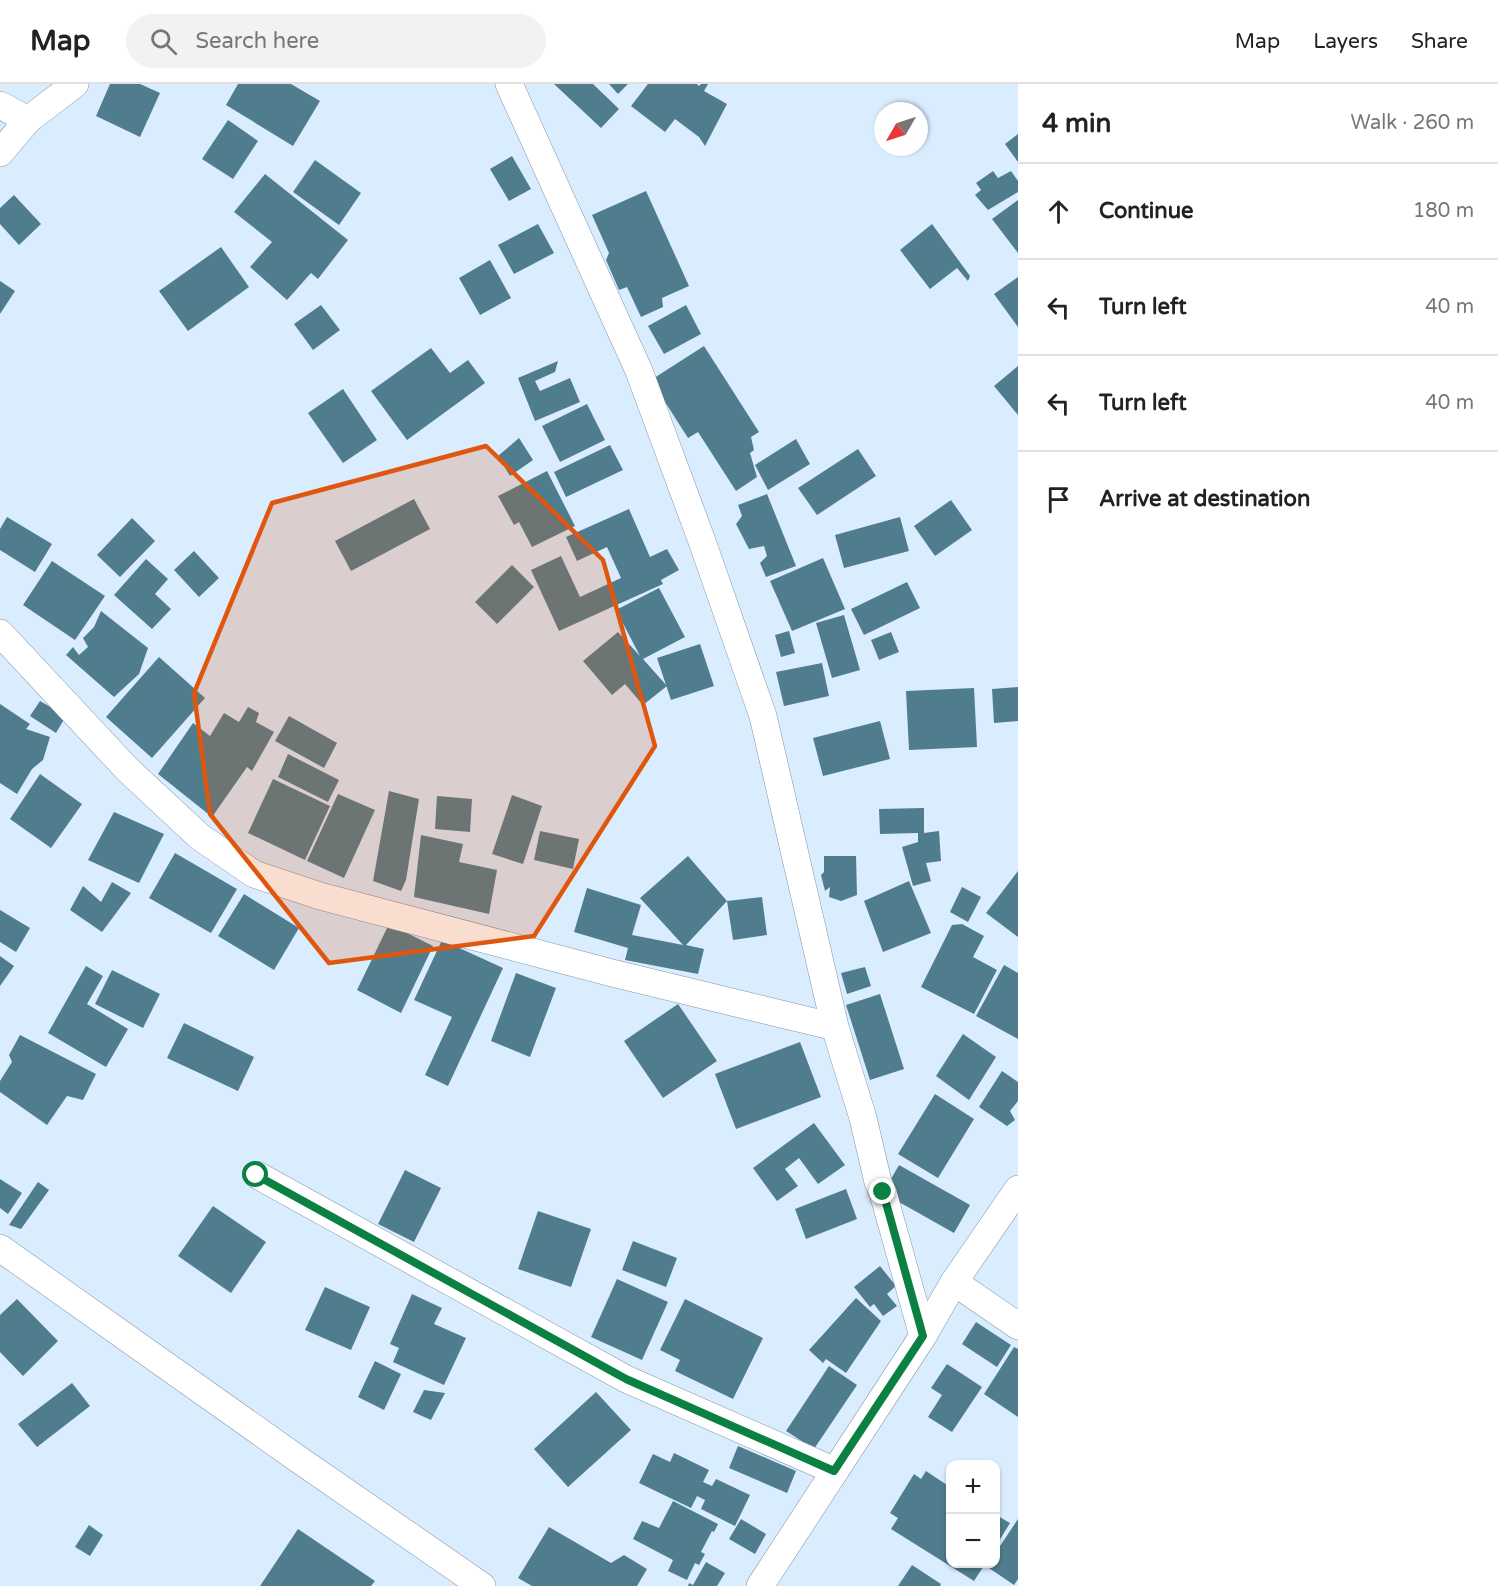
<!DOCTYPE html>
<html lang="en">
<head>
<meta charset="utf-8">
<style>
  body { margin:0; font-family:"Varela Round",sans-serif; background:#f2f2f2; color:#222 }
  .controls { position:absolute; right:18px; bottom:18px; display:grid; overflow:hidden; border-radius:12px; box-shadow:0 2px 4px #0004 }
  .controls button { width:54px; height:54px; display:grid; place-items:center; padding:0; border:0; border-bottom:2px solid #e0e0e0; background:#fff; color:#222; font:30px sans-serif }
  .compass { position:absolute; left:874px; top:18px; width:54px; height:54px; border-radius:50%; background:#fff; box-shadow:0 2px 4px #0004; rotate:231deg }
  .stop { position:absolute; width:18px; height:18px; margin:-14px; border:4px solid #0b8043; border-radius:50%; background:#fff }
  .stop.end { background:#0b8043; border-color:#fff; box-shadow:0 2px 6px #0008 }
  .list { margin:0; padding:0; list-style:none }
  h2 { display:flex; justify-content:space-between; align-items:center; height:78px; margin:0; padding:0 24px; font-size:26px }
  h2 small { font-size:20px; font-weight:400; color:#767676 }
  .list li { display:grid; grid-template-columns:39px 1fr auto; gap:18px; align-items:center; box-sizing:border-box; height:96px; padding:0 24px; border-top:2px solid #e0e0e0 }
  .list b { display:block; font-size:22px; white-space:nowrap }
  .list em { font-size:20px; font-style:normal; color:#767676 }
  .icon { flex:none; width:33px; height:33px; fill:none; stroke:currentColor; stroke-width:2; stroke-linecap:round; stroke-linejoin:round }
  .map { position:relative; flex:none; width:1018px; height:1502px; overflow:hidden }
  header { display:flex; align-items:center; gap:36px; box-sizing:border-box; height:84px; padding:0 30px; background:#fff; border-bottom:2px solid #e0e0e0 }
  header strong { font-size:28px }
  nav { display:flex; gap:33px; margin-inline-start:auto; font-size:21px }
  .search { width:420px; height:54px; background:#f2f2f2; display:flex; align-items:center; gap:15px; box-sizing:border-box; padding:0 21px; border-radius:33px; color:#767676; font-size:22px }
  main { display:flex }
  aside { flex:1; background:#fff }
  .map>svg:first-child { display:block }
</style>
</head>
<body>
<header>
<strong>Map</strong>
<div class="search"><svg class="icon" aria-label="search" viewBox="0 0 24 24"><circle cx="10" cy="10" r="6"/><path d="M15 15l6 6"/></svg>Search here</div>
<nav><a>Map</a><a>Layers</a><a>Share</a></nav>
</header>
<main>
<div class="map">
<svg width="1018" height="1502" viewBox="0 0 1018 1502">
  <rect width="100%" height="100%" fill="#daedff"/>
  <g fill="#507d8e">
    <path d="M110 0H140L160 9 140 53 96 32Z"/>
    <path d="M238 0H291L320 17 293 62 226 21Z"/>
    <path d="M554 0H593L619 25 601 44Z"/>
    <path d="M609 0H628L618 10Z"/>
    <path d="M648 0H697L699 2 701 0H708L704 7 727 20 705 62 699 53 675 35 665 48 631 22Z"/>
    <path d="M228 36 258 57 233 95 202 75Z"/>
    <path d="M1018 50V78L1005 60Z"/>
    <path d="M512 72 531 105 509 117 490 85Z"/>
    <path d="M315 76 361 109 339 141 293 108Z"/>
    <path d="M993 87 998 94 1011 87 1018 97V108L988 126 975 111 981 106 976 99Z"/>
    <path d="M265 90 348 156 318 195 311 189 287 216 250 183 272 158 234 128Z"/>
    <path d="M646 107 689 202 662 214 663 223 641 233 627 203 619 206 606 176 609 169 592 131Z"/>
    <path d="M14 111 41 140 19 161 0 140V124Z"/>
    <path d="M1018 116V169L992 135Z"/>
    <path d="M538 140 554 169 514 190 498 161Z"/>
    <path d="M932 140 970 192 968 197 957 184 930 205 900 166Z"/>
    <path d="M221 163 249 203 188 247 159 207Z"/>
    <path d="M490 176 511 214 480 231 459 194Z"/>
    <path d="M1018 193V243L994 210Z"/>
    <path d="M0 197 15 207 0 230Z"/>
    <path d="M321 221 340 246 313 266 294 240Z"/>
    <path d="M686 221 701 250 664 270 648 242Z"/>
    <path d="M704 262 759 348 751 353 754 366 750 369 757 393 736 407 698 348 688 354 651 296Z"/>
    <path d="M431 264 450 289 468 276 485 299 407 356 371 307Z"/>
    <path d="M558 277 555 288 535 297 540 307 570 294 580 318 535 337 518 294Z"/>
    <path d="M1018 282V331L994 302Z"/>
    <path d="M343 305 377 356 343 379 308 329Z"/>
    <path d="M587 320 605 356 560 378 542 342Z"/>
    <path d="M519 354 533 376 510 392 498 372Z"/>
    <path d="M796 355 810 380 768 406 755 381Z"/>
    <path d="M610 361 623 386 566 413 554 388Z"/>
    <path d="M858 365 876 392 817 431 798 404Z"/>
    <path d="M547 387 575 442 532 463 519 438 514 441 498 412Z"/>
    <path d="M767 410 796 482 766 493 760 479 767 472 764 462 749 465 736 440 742 432 738 421Z"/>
    <path d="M414 415 430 445 351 487 335 457Z"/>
    <path d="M951 416 972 446 935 472 914 442Z"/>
    <path d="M629 425 650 473 667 465 679 486 661 496 663 500 559 547 531 486 561 472 580 513 621 494 607 463 577 477 566 453Z"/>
    <path d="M7 433 52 460 35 488 0 466V445Z"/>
    <path d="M900 433 909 467 844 484 835 451Z"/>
    <path d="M132 434 155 457 120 493 97 471Z"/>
    <path d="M194 467 219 494 199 513 174 486Z"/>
    <path d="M823 474 845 525 792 547 770 497Z"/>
    <path d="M146 475 168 495 155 510 171 525 152 545 114 511Z"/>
    <path d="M52 477 105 512 75 556 23 521Z"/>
    <path d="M512 481 534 503 497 540 475 518Z"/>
    <path d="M907 498 920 524 864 551 851 525Z"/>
    <path d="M659 504 685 553 643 575 667 602 643 621 625 600 612 611 583 577 618 548 640 572 616 526Z"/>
    <path d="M101 527 148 564 139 590 114 613 66 571 73 563 79 571 88 563 83 554 94 543Z"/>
    <path d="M844 531 860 586 832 594 816 539Z"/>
    <path d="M789 547 795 569 781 573 775 551Z"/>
    <path d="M891 548 899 568 879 576 871 556Z"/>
    <path d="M700 560 714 602 671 616 657 574Z"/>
    <path d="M159 573 205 614 152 674 106 633Z"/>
    <path d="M822 579 829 612 784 622 776 588Z"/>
    <path d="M1018 603V637L994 639 992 605Z"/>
    <path d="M974 604 977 663 909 666 906 607Z"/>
    <path d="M40 617 66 632 56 649 30 632Z"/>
    <path d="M0 620 30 640 26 645 50 653 43 676 32 685 17 710 0 699Z"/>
    <path d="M248 623 259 629 256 638 274 648 252 687 247 683 212 733 158 690 193 639 210 652 224 629 239 638Z"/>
    <path d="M289 632 337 659 324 684 275 657Z"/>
    <path d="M880 637 890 675 823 692 813 654Z"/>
    <path d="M288 670 339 696 328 718 278 693Z"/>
    <path d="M40 690 82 720 51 764 10 735Z"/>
    <path d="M273 695 330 722 305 776 248 749Z"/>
    <path d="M389 707 419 715 406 796 401 807 373 797Z"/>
    <path d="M338 710 375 726 344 794 307 777Z"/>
    <path d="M512 711 542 722 523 780 492 770Z"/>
    <path d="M437 712 472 715 470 748 435 745Z"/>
    <path d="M924 724V749L939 747 941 777 926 779 931 797 913 802 902 763 918 758V749L880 750 879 725Z"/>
    <path d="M114 728 164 750 139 799 88 776Z"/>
    <path d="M540 747 579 755 573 785 534 776Z"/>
    <path d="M421 751 463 760 459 778 497 786 489 830 414 813Z"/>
    <path d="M175 769 237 805 211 849 149 814Z"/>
    <path d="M688 772 727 817 686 861 704 865 698 890 625 876 628 864 574 848 587 804 641 821 632 851 683 861 640 814Z"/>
    <path d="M824 772H856L857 811 841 817 829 813 830 803 825 807 821 791 824 788Z"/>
    <path d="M1018 787V853L986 829Z"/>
    <path d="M909 797 931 849 883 868 864 817Z"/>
    <path d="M112 798 131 809 102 848 70 826 83 802 101 818Z"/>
    <path d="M962 803 981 813 968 838 950 828Z"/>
    <path d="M244 810 299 844 274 886 218 852Z"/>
    <path d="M762 813 767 851 733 856 727 817Z"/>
    <path d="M0 826 30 844 16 868 0 858Z"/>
    <path d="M389 840 433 862 401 929 357 906Z"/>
    <path d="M962 840 984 852 973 873 997 886 974 930 921 903 952 841Z"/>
    <path d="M442 856 503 884 448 1002 425 991 452 933 414 916Z"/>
    <path d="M0 872 14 882 0 902Z"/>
    <path d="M1004 881 1018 889V955L976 932Z"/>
    <path d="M86 882 103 892 87 920 128 945 106 983 48 949Z"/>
    <path d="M865 883 871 902 847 910 841 889Z"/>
    <path d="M112 886 160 910 143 944 95 920Z"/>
    <path d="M516 889 556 904 530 973 491 957Z"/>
    <path d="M880 910 904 985 870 996 846 921Z"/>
    <path d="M678 920 717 977 663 1014 624 957Z"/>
    <path d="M184 939 254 973 238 1007 167 974Z"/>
    <path d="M963 950 996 973 969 1016 936 992Z"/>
    <path d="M20 951 96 990 83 1016 67 1012 47 1041 0 1008V997L12 978 9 971Z"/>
    <path d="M800 958 821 1013 736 1045 715 990Z"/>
    <path d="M1002 987 1018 998V1017L1010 1027 1015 1036 1007 1042 979 1023Z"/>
    <path d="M935 1010 974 1035 938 1094 898 1070Z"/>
    <path d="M814 1039 845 1081 818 1100 799 1074 785 1085 798 1102 777 1117 753 1084Z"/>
    <path d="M899 1081 970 1121 954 1149 883 1109Z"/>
    <path d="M405 1086 441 1104 414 1158 378 1140Z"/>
    <path d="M0 1095 22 1109 8 1130 0 1124Z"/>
    <path d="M38 1098 49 1106 21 1145 9 1141Z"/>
    <path d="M846 1105 857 1135 806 1155 795 1125Z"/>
    <path d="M213 1122 266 1158 231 1209 178 1172Z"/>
    <path d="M538 1127 591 1145 571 1203 518 1185Z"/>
    <path d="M633 1157 677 1174 666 1203 622 1186Z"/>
    <path d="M880 1182 896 1202 887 1210 897 1222 883 1232 874 1220 870 1223 854 1203Z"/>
    <path d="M617 1195 668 1218 642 1276 591 1253Z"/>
    <path d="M325 1203 370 1223 351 1266 305 1246Z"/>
    <path d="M412 1210 442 1224 434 1240 466 1254 444 1301 393 1278 399 1264 390 1260Z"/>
    <path d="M856 1214 881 1237 846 1289 826 1275 823 1279 809 1266Z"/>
    <path d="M17 1215 58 1257 23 1292 0 1268V1231Z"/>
    <path d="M685 1215 763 1254 733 1315 675 1287 680 1276 660 1266Z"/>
    <path d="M976 1238 1011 1261 997 1283 962 1260Z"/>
    <path d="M1014 1263 1018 1265V1333L984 1310Z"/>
    <path d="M375 1277 401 1290 384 1326 358 1313Z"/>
    <path d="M947 1280 982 1303 952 1348 928 1333 942 1311 931 1304Z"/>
    <path d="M829 1282 857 1301 814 1365 786 1347Z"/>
    <path d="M72 1299 90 1322 37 1363 18 1340Z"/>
    <path d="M424 1306 445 1309 431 1336 413 1328Z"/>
    <path d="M596 1308 631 1346 568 1403 534 1365Z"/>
    <path d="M738 1362 796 1387 787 1409 729 1384Z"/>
    <path d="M674 1369 709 1386 703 1398 712 1402 716 1395 750 1411 735 1442 701 1425 705 1416 697 1412 691 1424 639 1399 653 1370 670 1378Z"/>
    <path d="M926 1387 950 1403V1480H985L974 1497 891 1445 898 1434 890 1429 914 1390 921 1395Z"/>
    <path d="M673 1417 718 1440 714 1448 712 1447 701 1468 705 1470 699 1481 695 1479 687 1496 668 1487 673 1476 633 1455 642 1437 659 1444Z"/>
    <path d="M996 1431 1010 1439 996 1462Z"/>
    <path d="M741 1435 766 1450 755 1470 729 1455Z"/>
    <path d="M1018 1435V1495L1014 1501 986 1482 988 1480H996V1468Z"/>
    <path d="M89 1441 103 1451 90 1472 75 1463Z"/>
    <path d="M549 1443 611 1479 624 1471 647 1485 637 1502H532L518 1494Z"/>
    <path d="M298 1445 375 1497 371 1502H260Z"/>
    <path d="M706 1478 725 1489 717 1502H688L689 1499 693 1501Z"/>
    <path d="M912 1481 941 1500 940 1502H898Z"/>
  </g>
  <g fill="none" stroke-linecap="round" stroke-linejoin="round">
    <g stroke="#8395a6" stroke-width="28">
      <g id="street">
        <path d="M509 0 639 287 703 460 763 632 835 943 863 1034 878 1098 883 1109 923 1252"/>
        <path d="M0 21 28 36"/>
        <path d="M0 69 28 36 75 0"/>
        <path d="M0 549 127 685 200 753 254 790 320 812 612 889 835 943"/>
        <path d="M257 1091 626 1295 835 1387"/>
        <path d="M0 1164 298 1375 482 1502"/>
        <path d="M954 1198 1018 1242"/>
        <path d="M760 1502 923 1252 954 1198 1018 1105"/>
      </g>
    </g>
    <use href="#street" stroke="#fff" stroke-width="27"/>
  </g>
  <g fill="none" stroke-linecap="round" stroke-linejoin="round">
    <path stroke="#0b8043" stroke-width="8" d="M256 1091 626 1295 834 1387 923 1252 883 1108"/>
  </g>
  <path fill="#df570e" fill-opacity="0.2" stroke="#df570e" stroke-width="4.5" stroke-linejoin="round" d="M486 362 603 476 655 662 534 852 329 879 210 730 194 609 272 419Z"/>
</svg>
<div class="controls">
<button>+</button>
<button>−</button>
</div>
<svg class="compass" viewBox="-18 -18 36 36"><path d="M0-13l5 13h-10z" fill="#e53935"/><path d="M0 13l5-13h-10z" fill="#767676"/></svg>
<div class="stop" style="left:256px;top:1091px"></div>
<div class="stop end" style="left:883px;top:1108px"></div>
</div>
<aside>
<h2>4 min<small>Walk · 260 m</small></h2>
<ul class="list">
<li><svg class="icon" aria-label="ahead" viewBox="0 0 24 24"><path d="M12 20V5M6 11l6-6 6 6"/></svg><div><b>Continue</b></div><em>180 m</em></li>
<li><svg class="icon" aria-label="left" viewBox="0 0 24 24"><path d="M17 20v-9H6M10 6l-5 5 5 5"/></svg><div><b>Turn left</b></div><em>40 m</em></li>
<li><svg class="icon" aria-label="left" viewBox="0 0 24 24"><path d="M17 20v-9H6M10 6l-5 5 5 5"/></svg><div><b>Turn left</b></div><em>40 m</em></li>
<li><svg class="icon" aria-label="arrive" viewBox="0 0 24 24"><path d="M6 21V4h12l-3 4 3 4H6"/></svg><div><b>Arrive at destination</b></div></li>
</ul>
</aside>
</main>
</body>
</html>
